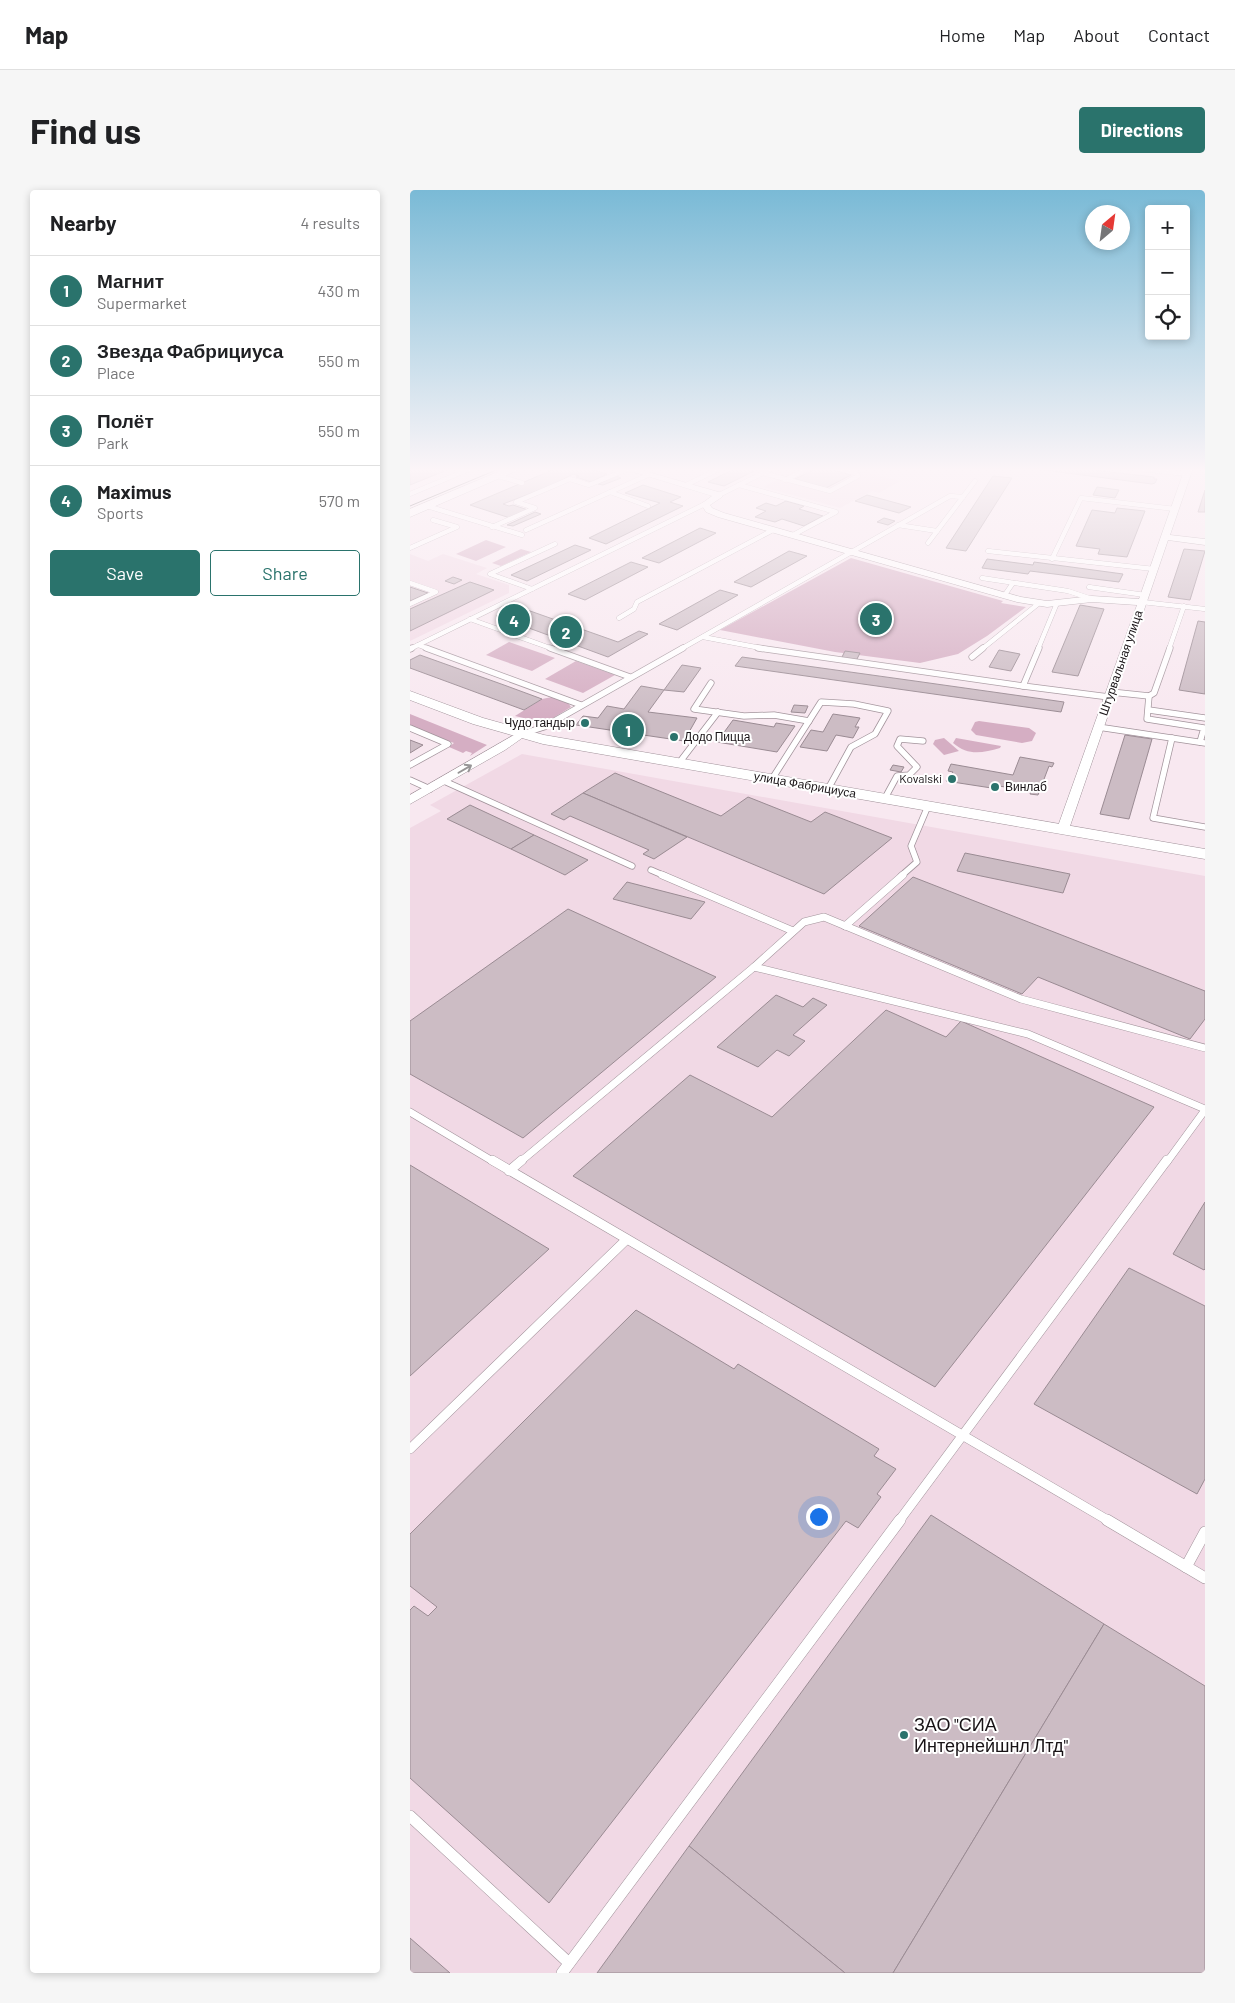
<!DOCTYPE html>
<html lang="en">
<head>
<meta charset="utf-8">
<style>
  body { margin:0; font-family:Barlow,sans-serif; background:#f6f6f6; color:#202124 }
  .controls { position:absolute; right:15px; top:15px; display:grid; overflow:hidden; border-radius:5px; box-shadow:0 2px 8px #0003 }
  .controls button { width:45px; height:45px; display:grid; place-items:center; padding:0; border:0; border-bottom:1px solid #e0e0e0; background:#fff; color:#202124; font:25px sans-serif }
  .compass { position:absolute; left:675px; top:15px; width:45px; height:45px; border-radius:50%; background:#fff; box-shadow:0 2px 8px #0003; rotate:29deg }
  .you { position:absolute; left:408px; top:1326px; width:18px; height:18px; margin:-12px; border:4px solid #fff; border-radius:50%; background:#1a73e8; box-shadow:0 0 0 8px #1a73e833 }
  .badge { display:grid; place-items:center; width:32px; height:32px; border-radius:50%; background:#2a736c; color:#fff; font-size:16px; font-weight:700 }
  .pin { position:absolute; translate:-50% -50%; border:2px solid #fff; box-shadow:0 1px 5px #0006 }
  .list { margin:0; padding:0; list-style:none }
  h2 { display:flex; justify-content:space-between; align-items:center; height:65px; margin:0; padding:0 20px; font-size:21px }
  h2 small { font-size:16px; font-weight:400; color:#757577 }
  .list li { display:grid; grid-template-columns:32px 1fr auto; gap:15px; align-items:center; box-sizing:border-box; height:70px; padding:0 20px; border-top:1px solid #e0e0e0 }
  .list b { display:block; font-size:19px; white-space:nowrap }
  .list p { margin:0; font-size:16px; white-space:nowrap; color:#757577 }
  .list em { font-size:16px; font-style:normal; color:#757577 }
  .actions { display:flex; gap:10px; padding:15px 20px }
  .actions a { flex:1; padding:11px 0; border:1px solid #2a736c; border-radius:5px; text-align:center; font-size:18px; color:#2a736c }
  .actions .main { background:#2a736c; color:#fff }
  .icon { flex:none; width:28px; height:28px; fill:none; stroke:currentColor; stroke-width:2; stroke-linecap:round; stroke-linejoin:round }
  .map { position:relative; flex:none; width:795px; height:1783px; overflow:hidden; border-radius:5px }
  header { display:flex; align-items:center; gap:30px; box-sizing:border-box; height:70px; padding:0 25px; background:#fff; border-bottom:1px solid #e0e0e0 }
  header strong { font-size:24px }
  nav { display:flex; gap:28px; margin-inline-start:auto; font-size:18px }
  .intro { display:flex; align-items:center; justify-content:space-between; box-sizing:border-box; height:120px; padding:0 30px }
  h1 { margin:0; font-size:35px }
  .button { padding:12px 22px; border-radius:5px; background:#2a736c; color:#fff; font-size:18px; font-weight:700 }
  main { display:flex; gap:30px; padding:0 30px }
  aside { flex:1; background:#fff; border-radius:5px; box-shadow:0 2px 8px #0003 }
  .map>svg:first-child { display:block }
</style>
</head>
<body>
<header>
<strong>Map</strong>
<nav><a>Home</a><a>Map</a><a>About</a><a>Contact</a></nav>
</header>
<div class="intro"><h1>Find us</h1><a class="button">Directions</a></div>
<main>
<aside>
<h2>Nearby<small>4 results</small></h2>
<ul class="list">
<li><span class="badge">1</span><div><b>Магнит</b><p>Supermarket</p></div><em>430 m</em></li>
<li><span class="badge">2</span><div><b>Звезда Фабрициуса</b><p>Place</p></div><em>550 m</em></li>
<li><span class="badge">3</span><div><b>Полёт</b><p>Park</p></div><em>550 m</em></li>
<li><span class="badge">4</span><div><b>Maximus</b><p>Sports</p></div><em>570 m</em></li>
</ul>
<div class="actions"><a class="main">Save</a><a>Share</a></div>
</aside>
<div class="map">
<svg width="795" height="1783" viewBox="0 0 795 1783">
  <rect width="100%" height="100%" fill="#f8e8f0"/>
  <g fill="#f1d9e5">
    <path d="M391 278H440L490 291 469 303 462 301 430 318 353 297Z"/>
    <path d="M0 364 18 371 33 364 77 378 66 384 99 395V403L0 451Z"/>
    <path d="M112 564 795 686V1783H0V638L31 621 20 615Z"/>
  </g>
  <g fill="#d5aec3">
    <path d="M76 350 96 357 66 371 46 364Z"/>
    <path d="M111 359 121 362 91 376 82 373Z"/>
    <path d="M441 368 593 411 591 413 616 417 577 446 548 464 510 473 425 462 310 440Z"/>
    <path d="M99 452 145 468 122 481 76 465Z"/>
    <path d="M166 471 205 485 173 503 135 489Z"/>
    <path d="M142 507 158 513 161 517 135 533 105 526 132 509Z"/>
    <path d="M0 524 77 555 60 566 62 563 56 561 53 563 39 557 44 553 0 536Z"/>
    <path d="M569 531 619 538 626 543 622 551 612 553 566 545 561 540 565 532Z"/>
    <path d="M534 548 549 561 534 565 523 554 525 550Z"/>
    <path d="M546 548 591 556 590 558C572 563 558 566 543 553Z"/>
  </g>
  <g fill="#ccbcc4" stroke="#9a8b93">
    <path d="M0 278H42L0 295Z"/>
    <path d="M147 278H176L197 284 181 292 166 287 169 286 163 284 140 296 93 314 99 316 103 315 118 320 100 328 60 315Z"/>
    <path d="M326 278H350L314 296 298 292Z"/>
    <path d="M408 278H414L441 285 416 298 385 289Z"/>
    <path d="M618 278H665L744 287V289H747L745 293 742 294Z"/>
    <path d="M206 286 211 288 193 295 188 294Z"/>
    <path d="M583 286 602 288 556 361 536 358Z"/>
    <path d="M233 295 271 307 260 312 273 316 196 354 179 348 250 313 215 303Z"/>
    <path d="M687 297 709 300 705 308 683 305Z"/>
    <path d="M795 300V322H788Z"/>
    <path d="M457 305 501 317 489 323 445 311Z"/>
    <path d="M376 311 394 316 389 319 413 326 394 336 372 329 365 332 345 327 356 321 346 318 356 313 366 316Z"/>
    <path d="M707 318 735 321 717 367 688 364 690 359 666 356 682 320 705 323Z"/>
    <path d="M125 322 131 324 103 336 97 335Z"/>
    <path d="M474 328 485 331 478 335 467 332Z"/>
    <path d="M290 338 306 343 249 373 232 368Z"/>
    <path d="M165 355 181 360 117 391 101 385Z"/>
    <path d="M774 359 795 361 780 410 758 407Z"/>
    <path d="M379 361 397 366 341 397 324 392Z"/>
    <path d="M577 369 623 375 624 372 713 384 709 392 620 381 618 384 572 378Z"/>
    <path d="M221 372 238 377 175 410 158 404Z"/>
    <path d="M43 387 52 390 44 394 35 391Z"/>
    <path d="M60 392 84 400 0 441V419Z"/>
    <path d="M0 397 18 403 0 411Z"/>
    <path d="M310 400 328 405 267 440 249 434Z"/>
    <path d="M670 415 694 419 668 486 642 482Z"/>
    <path d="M106 416 208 452 229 441 238 444 198 467 86 426Z"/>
    <path d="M788 431 795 432V504L769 500Z"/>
    <path d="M589 460 610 464 601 481 579 477Z"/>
    <path d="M435 461 450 463 446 471 431 469Z"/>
    <path d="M10 465 94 495 132 509 114 520 0 478V470Z"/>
    <path d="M332 467 512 492 654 512 651 522 325 476Z"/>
    <path d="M272 475 291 478 274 502 254 500Z"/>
    <path d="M231 496 254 500 238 522 287 528 274 551 166 535 173 526 188 528 197 516 214 519Z"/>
    <path d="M384 515 398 516 395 523 381 522Z"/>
    <path d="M423 524 450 528 445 537H449L443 548 426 545 417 561 390 557 401 540 413 542Z"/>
    <path d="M323 530 364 537 366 533 385 536 367 562 307 552Z"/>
    <path d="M715 545 742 549 719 629 690 624Z"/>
    <path d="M0 550 13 555 0 563Z"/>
    <path d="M610 567 644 573 642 577 639 576 628 605 620 604 621 601 589 596 588 599 536 591 543 582 538 581 541 574 603 585Z"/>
    <path d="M483 575 494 577 491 582 480 580Z"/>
    <path d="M205 583 311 626 338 607 401 632 415 622 482 648 414 704 173 603Z"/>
    <path d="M173 603 277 647 244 669 233 664 239 660 160 626 154 630 141 624Z"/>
    <path d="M60 615 124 645 101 659 37 629Z"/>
    <path d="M124 645 178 670 155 685 101 659Z"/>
    <path d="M555 663 660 684 653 703 547 681Z"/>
    <path d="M503 687 795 801V829L780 849 628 787 612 804 449 736Z"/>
    <path d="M217 692 295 712 281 729 203 709Z"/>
    <path d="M158 719 306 787 113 948 0 884V831Z"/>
    <path d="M366 805 393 817 403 808 417 815 383 845 395 851 379 866 367 860 348 877 307 857Z"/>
    <path d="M476 820 536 847 551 831 744 917 525 1197 163 986 280 885 362 927Z"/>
    <path d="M0 975 139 1059 0 1186Z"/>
    <path d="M795 1012V1079L794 1080 763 1064Z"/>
    <path d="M719 1078 795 1116V1289L787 1304 624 1214Z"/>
    <path d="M226 1120 324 1179 328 1174 469 1259 464 1266 486 1279 467 1304 471 1307 448 1338 436 1331 139 1713 0 1588V1420L4 1416 18 1426 27 1417 0 1396V1344Z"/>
    <path d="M521 1325 694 1434 483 1783H435L279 1656Z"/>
    <path d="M694 1434 795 1496V1783H483Z"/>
    <path d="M279 1656 435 1783H187Z"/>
    <path d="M0 1748 40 1783H0Z"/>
  </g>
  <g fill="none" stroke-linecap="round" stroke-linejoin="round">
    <g stroke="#a2939b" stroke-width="5">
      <g id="lane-far4">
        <path d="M720 278 777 284"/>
        <path d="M226 281 233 278"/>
        <path d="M353 283 420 301 448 286 446 283 427 278"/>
        <path d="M88 286 112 293"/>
        <path d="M375 290 399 278"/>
        <path d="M276 295 311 278"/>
        <path d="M329 295 426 322 383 345"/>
        <path d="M200 302 238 316"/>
        <path d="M0 304 62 278"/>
        <path d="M309 305 363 278"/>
        <path d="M17 316 112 345"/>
        <path d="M488 335 527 341"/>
        <path d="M82 337 125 318 106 312 160 289 179 295 218 279"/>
        <path d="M116 340 238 285"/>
        <path d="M518 353 565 291"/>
        <path d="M0 358 47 337 23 330"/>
        <path d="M578 361 744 379"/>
        <path d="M642 369 671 308 765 319"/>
        <path d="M572 388 658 401 682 409"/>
        <path d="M0 393 26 402 0 414"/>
        <path d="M679 397 735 405"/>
        <path d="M122 399 80 384 145 354"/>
        <path d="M594 406 603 393"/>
        <path d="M732 412 795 419"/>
        <path d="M209 428 224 419 227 412 363 340"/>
        <path d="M60 429 143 459"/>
        <path d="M293 447 356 459"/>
        <path d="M8 455 19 459"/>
        <path d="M0 459 295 314"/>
        <path d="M271 459 540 306 553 307"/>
        <path d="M572 459 628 414"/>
        <path d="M628 459 647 413"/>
        <path d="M759 459 774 416"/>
      </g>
    </g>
    <g stroke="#a2939b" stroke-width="7">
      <g id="lane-far3">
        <path d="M16 458 171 515"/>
        <path d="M140 458 220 487"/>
        <path d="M348 458 613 496"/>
        <path d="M629 458 613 496 699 507"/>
        <path d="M0 459 2 458"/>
        <path d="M562 467 573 458"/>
        <path d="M301 493 284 519 334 526 364 525 399 531"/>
        <path d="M701 502 739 506 744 503 760 458"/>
        <path d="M739 506 737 529 794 538 790 552"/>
        <path d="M739 520 795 528"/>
        <path d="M688 537 795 553"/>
        <path d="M0 538 38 554 0 575"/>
        <path d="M112 544 134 537 273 458"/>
        <path d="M762 548 743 628 795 637"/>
        <path d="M269 573 308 522"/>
        <path d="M362 589 411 512 444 514 478 521 465 544 441 557 418 599"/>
        <path d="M0 590 20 599"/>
        <path d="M34 591 222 676"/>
        <path d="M475 608 487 586 499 585 507 577 487 556 490 549 513 551"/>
        <path d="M241 680 255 686"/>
        <path d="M491 686 507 672 501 656 518 616"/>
      </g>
    </g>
    <g stroke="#a2939b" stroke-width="8">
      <g id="lane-far2">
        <path d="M252 685 383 741"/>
        <path d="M435 736 493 685"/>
        <path d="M795 858 611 809 414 727 394 732 344 777 618 844 795 919"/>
        <path d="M0 922 84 972"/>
        <path d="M110 972 344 777"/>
        <path d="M757 972 795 920"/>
      </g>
    </g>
    <g stroke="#a2939b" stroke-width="10">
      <g id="lane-far1">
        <path d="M82 970 699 1331"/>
        <path d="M99 981 112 970"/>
        <path d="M0 1259 216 1050"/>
        <path d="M489 1331 757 970"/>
      </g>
    </g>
    <g stroke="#a2939b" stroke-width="12">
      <g id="lane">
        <path d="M697 1330 795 1388"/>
        <path d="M776 1377 795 1342"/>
        <path d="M0 1626 159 1773"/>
        <path d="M152 1783 490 1330"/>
      </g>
    </g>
    <g stroke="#a2939b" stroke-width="1">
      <g id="street">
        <path d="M211 278H224L312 303V307L300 315 302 318 314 323 611 407 637 411 682 406 729 409 775 278H783L760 345 795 349V355L758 350 659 639 653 643 647 639 727 415 682 412 637 417 607 412 308 327 296 322 291 314 302 306Z"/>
        <path d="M111 541 115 542 117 544 115 546 95 560 0 614V605Z"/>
      </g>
    </g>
    <g stroke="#a2939b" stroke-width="1">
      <g id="secondary">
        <path d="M97 278H113L0 327V319Z"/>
        <path d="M0 501 73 528 134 545 795 659V669L133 554 63 534 0 510Z"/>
      </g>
    </g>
    <use href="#lane-far4" stroke="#fff" stroke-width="4.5"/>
    <use href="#lane-far3" stroke="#fff" stroke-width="5.5"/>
    <use href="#lane-far2" stroke="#fff" stroke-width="7"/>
    <use href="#lane-far1" stroke="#fff" stroke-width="9"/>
    <use href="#lane" stroke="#fff" stroke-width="11"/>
    <use href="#street" fill="#fff" fill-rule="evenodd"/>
    <use href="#secondary" fill="#fff" fill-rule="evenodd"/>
    <path stroke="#332d31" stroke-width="1" d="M0 316 91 278"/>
  </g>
  <defs><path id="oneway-shaft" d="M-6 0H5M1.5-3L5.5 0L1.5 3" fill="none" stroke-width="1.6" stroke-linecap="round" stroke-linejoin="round" transform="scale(1.25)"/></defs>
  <use stroke="#979596" href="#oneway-shaft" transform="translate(55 579) rotate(-30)"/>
  <linearGradient id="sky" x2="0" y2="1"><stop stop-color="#7abad6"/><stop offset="0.53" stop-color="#fcf5f8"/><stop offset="1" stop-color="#fcf5f8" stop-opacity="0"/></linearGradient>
  <rect width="795" height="528" fill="url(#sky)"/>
  <g fill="#2a736c" stroke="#fff" stroke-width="2">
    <circle cx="175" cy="533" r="5"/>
    <circle cx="264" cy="547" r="5"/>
    <circle cx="542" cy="589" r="5"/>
    <circle cx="585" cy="597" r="5"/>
    <circle cx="494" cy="1545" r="5"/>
  </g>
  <g text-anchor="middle" stroke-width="4" stroke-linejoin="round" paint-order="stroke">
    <g font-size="12" fill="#181316" stroke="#fff">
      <text transform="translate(711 473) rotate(-71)" y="4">Штурвальная улица</text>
      <text transform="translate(395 595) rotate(10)" y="4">улица Фабрициуса</text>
    </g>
    <g font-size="12" fill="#181316" stroke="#fff" text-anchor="end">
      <text x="165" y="537">Чудо тандыр</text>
      <text x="274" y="551" text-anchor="start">Додо Пицца</text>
      <text x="532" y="593">Kovalski</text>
      <text x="595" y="601" text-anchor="start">Винлаб</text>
    </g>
    <g font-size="18" fill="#181316" stroke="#fff" text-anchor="start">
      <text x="504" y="1541">ЗАО "СИА<tspan x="504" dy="21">Интернейшнл Лтд"</tspan></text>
    </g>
  </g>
</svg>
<div class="controls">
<button>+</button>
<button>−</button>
<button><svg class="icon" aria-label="locate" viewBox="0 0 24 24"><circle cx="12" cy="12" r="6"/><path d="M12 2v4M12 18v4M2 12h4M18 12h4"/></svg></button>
</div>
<svg class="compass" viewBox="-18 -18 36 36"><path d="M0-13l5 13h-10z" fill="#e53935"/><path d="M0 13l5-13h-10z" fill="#757577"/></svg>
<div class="you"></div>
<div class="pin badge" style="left:218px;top:540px">1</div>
<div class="pin badge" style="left:156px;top:442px">2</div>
<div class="pin badge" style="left:466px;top:429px">3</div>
<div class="pin badge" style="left:104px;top:430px">4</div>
</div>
</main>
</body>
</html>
